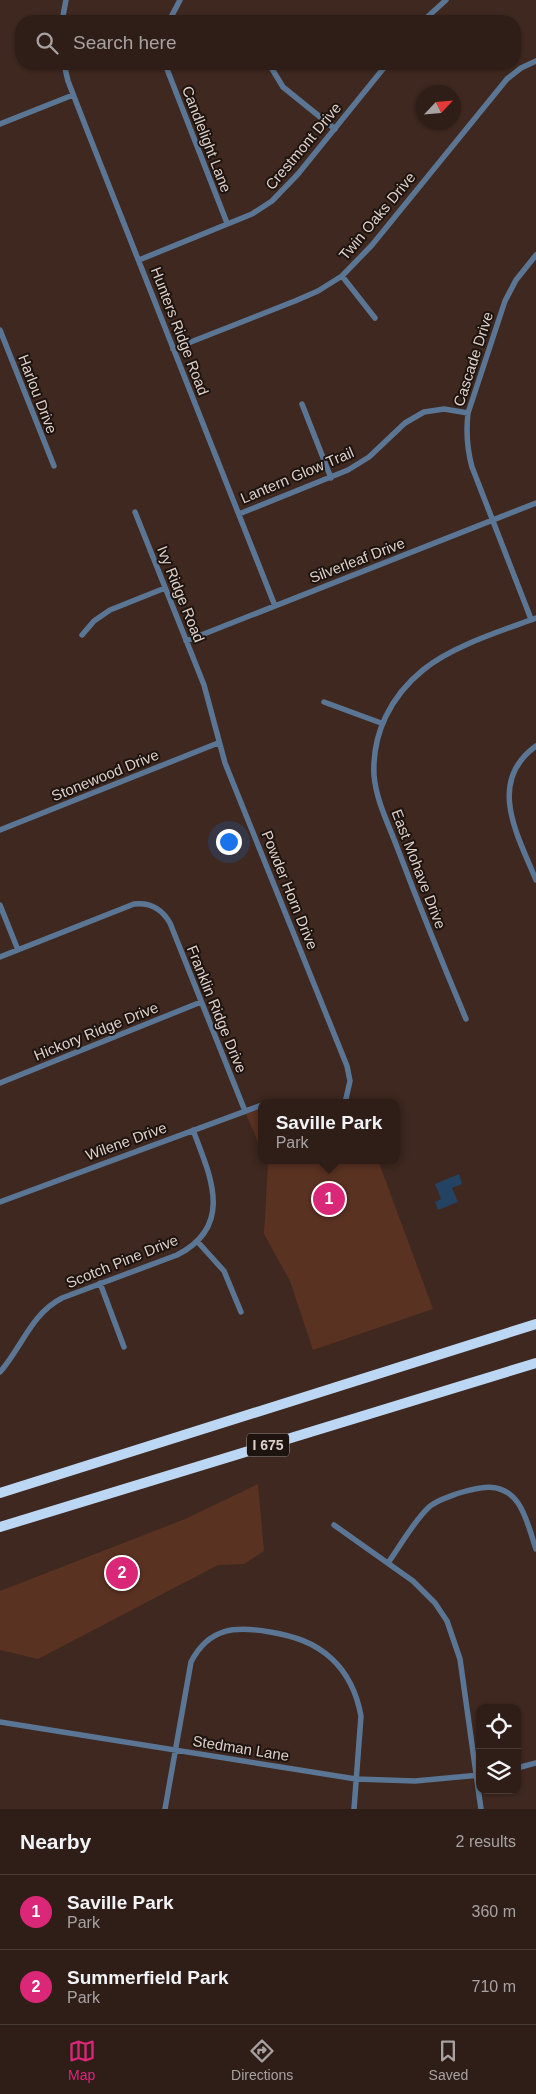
<!DOCTYPE html>
<style>
:root{--surface:#2e1e17;--page:#3a2b24;--text:#f1f3f6;--muted:#a7a2a1;--line:#493c36;--accent:#db2777}
body{margin:0;font-family:Helvetica,sans-serif;background:var(--page);color:var(--text)}
.controls{position:absolute;right:15px;bottom:15px;display:grid;overflow:hidden;border-radius:10px;box-shadow:0 1px 4px #0004}
.controls button{width:45px;height:45px;display:grid;place-items:center;padding:0;border:0;border-bottom:1px solid var(--line);background:var(--surface);color:var(--text);font:25px sans-serif}
.compass{position:absolute;left:416px;top:85px;width:45px;height:45px;border-radius:50%;background:var(--surface);box-shadow:0 1px 4px #0004;rotate:64deg}
.you{position:absolute;left:228px;top:841px;width:18px;height:18px;margin:-12px;border:4px solid #fff;border-radius:50%;background:#1a73e8;box-shadow:0 0 0 8px #1a73e833}
.badge{display:grid;place-items:center;width:32px;height:32px;border-radius:50%;background:var(--accent);color:#fff;font-size:16px;font-weight:700}
.pin{position:absolute;translate:-50% -50%;border:2px solid #fff;box-shadow:0 1px 5px #0006}
.popup{position:absolute;left:258px;top:1099px;width:142px;height:65px;box-sizing:border-box;display:grid;place-content:center;border-radius:10px;background:var(--surface);filter:drop-shadow(0 1px 4px #0005);font-size:16px;white-space:nowrap;color:var(--muted)}
.popup b{font-size:19px;color:var(--text)}
.popup::after{content:'';position:absolute;left:50%;top:100%;margin-left:-10px;border:10px solid transparent;border-top-color:var(--surface)}
.list{margin:0;padding:0;list-style:none}
h2{display:flex;justify-content:space-between;align-items:center;height:65px;margin:0;padding:0 20px;font-size:21px}
h2 small{font-size:16px;font-weight:400;color:var(--muted)}
.list li{display:grid;grid-template-columns:32px 1fr auto;gap:15px;align-items:center;box-sizing:border-box;height:75px;padding:0 20px;border-top:1px solid var(--line)}
.list b{display:block;font-size:19px;white-space:nowrap}
.list p{margin:0;font-size:16px;white-space:nowrap;color:var(--muted)}
.list em{font-size:16px;font-style:normal;color:var(--muted)}
.icon{flex:none;width:28px;height:28px;fill:none;stroke:currentColor;stroke-width:2;stroke-linecap:round;stroke-linejoin:round}
.map{position:relative;flex:none;width:536px;height:1809px;overflow:hidden}
.search{position:absolute;background:var(--surface);box-shadow:0 1px 4px #0004;left:15px;right:15px;top:15px;height:55px;display:flex;align-items:center;gap:12px;box-sizing:border-box;padding:0 18px;border-radius:20px;color:var(--muted);font-size:19px}
.sheet{height:215px;background:var(--surface)}
nav{display:flex;justify-content:space-around;align-items:center;box-sizing:border-box;height:70px;border-top:1px solid var(--line);background:var(--surface);font-size:14px;color:var(--muted)}
nav a{display:grid;justify-items:center;gap:2px}
nav .on{color:var(--accent)}
.map>svg:first-child{display:block}
.green{fill:#5a3222}
.water{fill:#244362}
.lines{fill:none;stroke-linecap:round;stroke-linejoin:round}
.minor{stroke:#5a7694;stroke-width:5.5}
.motorway{stroke:#bbd7f4;stroke-width:10}
.labels{text-anchor:middle;dominant-baseline:central;stroke-width:4;stroke-linejoin:round;paint-order:stroke}
.shield{fill:#1e140f;stroke:#a49791;stroke-width:1}
.shield-label{font-size:14px;font-weight:bold;fill:#decfc9}
.street-label{font-size:15px;fill:#decfc9;stroke:#1e140f}
</style>
<div class="map">
<svg width="536" height="1809" viewBox="0 0 536 1809">
<rect width="100%" height="100%" fill="#3e281f"/>
<path class="green" d="M261,1109V1149L246,1114Z
M266,1160H378L433,1309L313,1350L290,1281L264,1234L268,1164Z
M258,1484L264,1551L244,1564L218,1565L38,1659L0,1650V1591L185,1519Z"/>
<path class="water" d="M459,1174L462,1184L452,1188L458,1202L438,1210L435,1202L441,1199L435,1184Z"/>
<g class="lines">
<path class="minor" d="M62,21L66,0
M169,21L180,0
M423,21L446,0
M64,64L68,81L87,130L275,606
M165,64L227,223
M269,64L283,87L335,129
M0,124L73,95
M139,260L252,214L272,201L298,174L387,64
M342,276L375,318
M0,330L54,466
M173,349L295,301L318,291L342,276L372,245L507,79L521,68L536,61
M302,404L331,478
M135,512L204,685L225,763L347,1066L350,1081L345,1103
M239,514L348,470L369,457L405,423L424,412L444,409L468,413
M531,619L472,467C467,449 466,431 468,413L505,301L516,280L536,255
M82,635L94,621L110,610L165,588
M186,641L536,503
M324,702L381,723
M536,746C486,782 518,836 536,880
M0,830L218,743
M0,905L18,950
M0,957L134,904C150,902 162,909 170,923L245,1111
M466,1019C442,962 419,905 397,847C388,823 376,800 374,775C372,733 391,696 423,670C452,646 501,631 536,618
M0,1083L201,1002
M276,1103H288
M0,1202L262,1105
M197,1241L224,1271L241,1312
M100,1283L124,1347
M0,1372C22,1347 31,1314 62,1298L177,1255C235,1226 210,1175 193,1130
M334,1525L413,1581L435,1603L447,1621L460,1659L481,1809
M388,1563C401,1545 413,1522 429,1507C437,1500 446,1498 456,1494C478,1487 502,1480 518,1503C527,1516 531,1535 536,1549
M0,1722L356,1779L415,1781L480,1775
M517,1768L536,1763
M165,1809L191,1662C209,1627 236,1626 270,1632C293,1636 314,1642 332,1659C348,1674 357,1694 361,1716L354,1809"/>
<path class="motorway" d="M0,1493L536,1324
M0,1527L536,1363"/>
</g>
<g class="labels">
<rect class="shield" x="247" y="1433.5" width="42" height="23" rx="4"/>
<g class="shield-label">
<text x="268" y="1445">I 675</text>
</g>
<g class="street-label">
<text transform="translate(207 139) rotate(69)">Candlelight Lane</text>
<text transform="translate(303 146) rotate(-50)">Crestmont Drive</text>
<text transform="translate(377 216) rotate(-50)">Twin Oaks Drive</text>
<text transform="translate(180 331) rotate(69)">Hunters Ridge Road</text>
<text transform="translate(473 359) rotate(-72)">Cascade Drive</text>
<text transform="translate(38 394) rotate(69)">Harlou Drive</text>
<text transform="translate(297 475) rotate(-23)">Lantern Glow Trail</text>
<text transform="translate(357 560) rotate(-21)">Silverleaf Drive</text>
<text transform="translate(181 594) rotate(68)">Ivy Ridge Road</text>
<text transform="translate(105 775) rotate(-22)">Stonewood Drive</text>
<text transform="translate(419 869) rotate(69)">East Mohave Drive</text>
<text transform="translate(290 890) rotate(68)">Powder Horn Drive</text>
<text transform="translate(217 1009) rotate(68)">Franklin Ridge Drive</text>
<text transform="translate(96 1031) rotate(-22)">Hickory Ridge Drive</text>
<text transform="translate(126 1141) rotate(-20)">Wilene Drive</text>
<text transform="translate(122 1261) rotate(-22)">Scotch Pine Drive</text>
<text transform="translate(241 1748) rotate(9)">Stedman Lane</text>
</g>
</g>
</svg>
<div class="controls">
<button><svg class="icon" aria-label="locate" viewBox="0 0 24 24"><circle cx="12" cy="12" r="6"/><path d="M12 2v4M12 18v4M2 12h4M18 12h4"/></svg></button>
<button><svg class="icon" aria-label="layers" viewBox="0 0 24 24"><path d="M12 4l9 5-9 5-9-5zM3 14l9 5 9-5"/></svg></button>
</div>
<svg class="compass" viewBox="-18 -18 36 36"><path d="M0-13l5 13h-10z" fill="#e53935"/><path d="M0 13l5-13h-10z" fill="#a7a2a1"/></svg>
<div class="you"></div>
<div class="pin badge" style="left:329px;top:1199px">1</div>
<div class="popup"><b>Saville Park</b>Park</div>
<div class="pin badge" style="left:122px;top:1573px">2</div>
<div class="search"><svg class="icon" aria-label="search" viewBox="0 0 24 24"><circle cx="10" cy="10" r="6"/><path d="M15 15l6 6"/></svg>Search here</div>
</div>
<section class="sheet">
<h2>Nearby<small>2 results</small></h2>
<ul class="list">
<li><span class="badge">1</span><div><b>Saville Park</b><p>Park</p></div><em>360 m</em></li>
<li><span class="badge">2</span><div><b>Summerfield Park</b><p>Park</p></div><em>710 m</em></li>
</ul>
</section>
<nav>
<a class="on"><svg class="icon" aria-label="map" viewBox="0 0 24 24"><path d="M3 6l6-2 6 2 6-2v14l-6 2-6-2-6 2zM9 4v14M15 6v14"/></svg>Map</a>
<a><svg class="icon" aria-label="directions" viewBox="0 0 24 24"><path d="M12 3l9 9-9 9-9-9zM9 14v-3h6M13 9l2 2-2 2"/></svg>Directions</a>
<a><svg class="icon" aria-label="saved" viewBox="0 0 24 24"><path d="M7 4h10v16l-5-4-5 4z"/></svg>Saved</a>
</nav>
